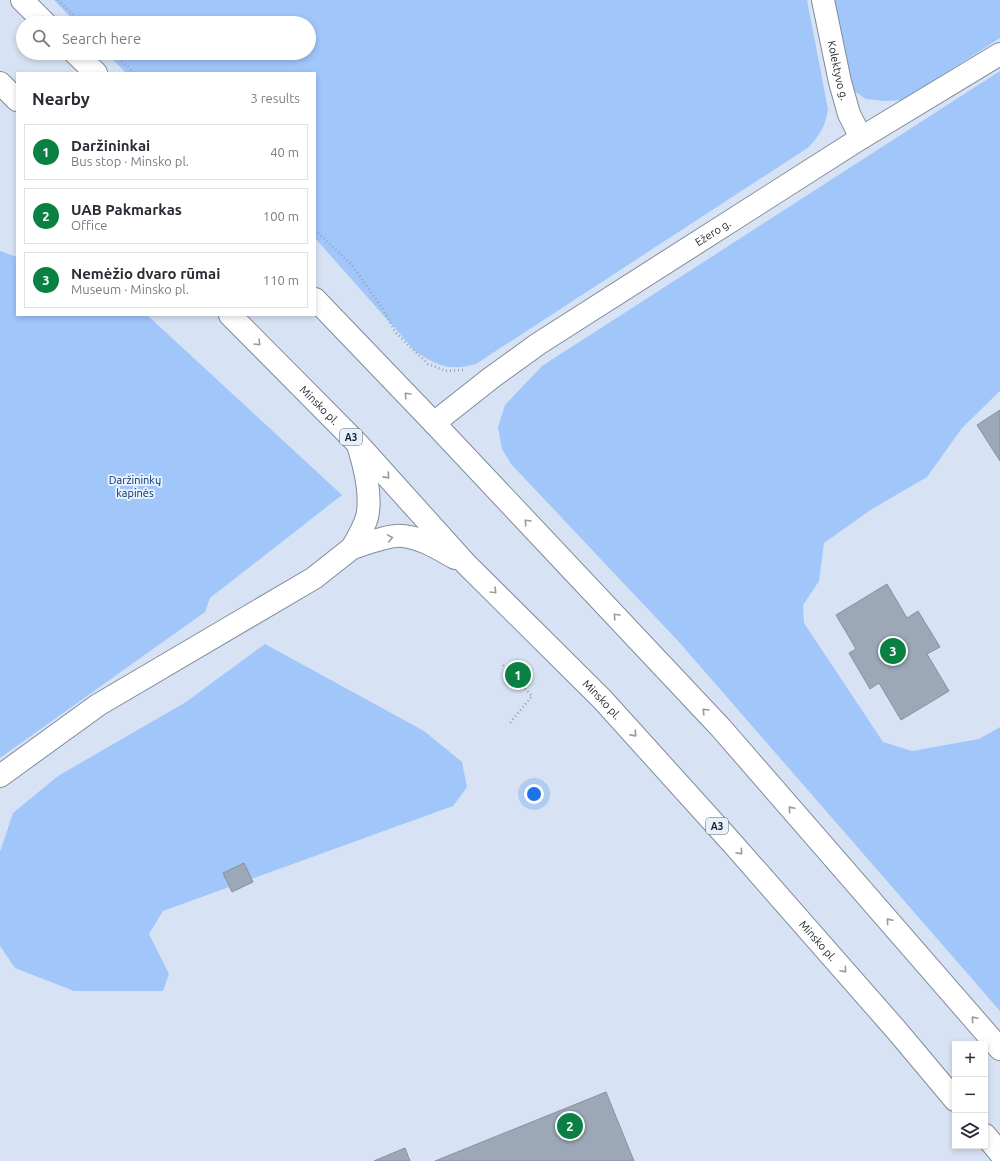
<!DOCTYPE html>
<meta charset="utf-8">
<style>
:root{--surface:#fff;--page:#f2f2f3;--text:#2b2b33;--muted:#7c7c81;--line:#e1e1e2;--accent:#0b8043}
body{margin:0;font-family:Ubuntu,sans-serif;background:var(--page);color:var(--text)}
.controls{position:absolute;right:12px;bottom:12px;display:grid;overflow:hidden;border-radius:0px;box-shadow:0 2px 6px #0003}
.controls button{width:36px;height:36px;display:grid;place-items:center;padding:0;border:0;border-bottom:1px solid var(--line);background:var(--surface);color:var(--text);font:20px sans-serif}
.you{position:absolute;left:534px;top:794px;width:14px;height:14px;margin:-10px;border:3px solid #fff;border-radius:50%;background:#1a73e8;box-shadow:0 0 0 6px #1a73e833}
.badge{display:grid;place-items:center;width:26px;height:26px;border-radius:50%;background:var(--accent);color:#fff;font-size:13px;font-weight:700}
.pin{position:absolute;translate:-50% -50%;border:2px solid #fff;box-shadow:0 1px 4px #0006}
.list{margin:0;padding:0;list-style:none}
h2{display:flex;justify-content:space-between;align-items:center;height:52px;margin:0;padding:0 16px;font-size:17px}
h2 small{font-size:13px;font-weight:400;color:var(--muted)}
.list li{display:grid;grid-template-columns:26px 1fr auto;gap:12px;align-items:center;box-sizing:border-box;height:56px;margin:0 8px 8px;padding:0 8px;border:1px solid var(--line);border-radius:0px}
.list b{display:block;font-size:15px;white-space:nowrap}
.list p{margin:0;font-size:13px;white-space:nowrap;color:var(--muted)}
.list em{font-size:13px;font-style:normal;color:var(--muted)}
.icon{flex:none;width:22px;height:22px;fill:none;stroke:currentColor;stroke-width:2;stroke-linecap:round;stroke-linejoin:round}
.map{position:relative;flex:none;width:1000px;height:1161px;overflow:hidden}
.search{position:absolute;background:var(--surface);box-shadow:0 2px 6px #0003;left:16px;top:16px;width:300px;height:44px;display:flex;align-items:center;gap:10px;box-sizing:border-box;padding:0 14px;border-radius:22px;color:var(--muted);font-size:15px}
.panel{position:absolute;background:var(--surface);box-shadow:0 2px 6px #0003;left:16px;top:72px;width:300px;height:244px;border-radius:0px}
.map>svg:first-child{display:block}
.green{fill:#a1c6fa}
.building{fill:#9ca8b8;stroke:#8691a1}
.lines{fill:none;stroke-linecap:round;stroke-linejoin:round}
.minor-casing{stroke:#808b9b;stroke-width:24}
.highway-casing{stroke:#808b9b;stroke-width:24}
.path{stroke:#97a1ae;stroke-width:2.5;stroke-dasharray:1 3;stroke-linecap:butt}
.minor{stroke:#fff;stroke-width:22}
.highway{stroke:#fff;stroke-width:22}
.oneway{stroke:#989a9c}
.labels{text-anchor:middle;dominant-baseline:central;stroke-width:4;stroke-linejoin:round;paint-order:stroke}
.shield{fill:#e6f0fe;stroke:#575d65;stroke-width:1}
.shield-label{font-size:10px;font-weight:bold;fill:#1a1e24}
.street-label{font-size:11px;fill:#1a1e24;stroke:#e6f0fe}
.park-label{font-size:11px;fill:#003170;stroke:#e6f0fe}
</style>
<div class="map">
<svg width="1000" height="1161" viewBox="0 0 1000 1161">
<rect width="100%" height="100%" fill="#d7e3f4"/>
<path class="green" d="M54,0H807L828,109C825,127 821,133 809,147L476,364C470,365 465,367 460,367C443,369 428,360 415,351L315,238V73H126L106,53H309V23H76Z
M831,0H1000V38L904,100L884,101L866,99L848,87Z
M1000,71V391L962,428L927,477L872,509L824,543L819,581L803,605L804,623L883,742L912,751L979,739L1000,727V1011L679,642L511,464L502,449L498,427L505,405L542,366Z
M0,251L17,257V315H147L342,495L210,598L205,612L0,758Z
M265,644L424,731L462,762L467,787L453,806L163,911L149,934L169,974L163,991H74L15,968L0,946V852L13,813L58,776L186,702Z"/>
<path class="building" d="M1000,410V461L977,425Z
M887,584L907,618L918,611L940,647L927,654L949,691L901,720L879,683L870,689L849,653L856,649L836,615Z
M244,863L253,882L232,892L223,873Z
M606,1092L634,1161H435Z
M405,1148L410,1161H374Z"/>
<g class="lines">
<defs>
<g id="minor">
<path id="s1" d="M823,0L840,82L849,114L861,138"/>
<path id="s2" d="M434,423L491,378L538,344L861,138L1000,54"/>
<path d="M0,776L98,705L314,578L352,548"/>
</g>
<g id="highway">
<path d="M22,0L45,23"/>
<path d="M75,53L96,73"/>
<path d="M0,83L17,100"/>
<path d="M315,299L434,423L721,728L1000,1049"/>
<path id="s3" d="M230,315L358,444L466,564L602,699L733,844L898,1032L955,1100"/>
<path d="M352,548C365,544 391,534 403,536C422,538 439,549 455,558"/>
<path d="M352,548C358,538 364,528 367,517C372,496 365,468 359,448"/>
<path d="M985,1135L1000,1153"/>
</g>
</defs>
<use href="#minor" class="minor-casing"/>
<use href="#highway" class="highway-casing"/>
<path class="path" d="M58,0L82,23
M113,53L134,73
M315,230L351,264L383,309L395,332L428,364L446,371L464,370
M503,665L532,696L510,723"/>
<use href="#minor" class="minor"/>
<use href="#highway" class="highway"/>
</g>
<defs><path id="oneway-chevron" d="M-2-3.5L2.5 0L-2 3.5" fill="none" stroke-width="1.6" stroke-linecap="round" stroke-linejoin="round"/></defs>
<g class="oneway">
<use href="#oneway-chevron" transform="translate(258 343) rotate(45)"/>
<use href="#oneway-chevron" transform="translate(407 395) rotate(-134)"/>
<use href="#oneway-chevron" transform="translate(387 476) rotate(48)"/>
<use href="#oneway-chevron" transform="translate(527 522) rotate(-133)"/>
<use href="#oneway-chevron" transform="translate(390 538) rotate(-10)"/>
<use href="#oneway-chevron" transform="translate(494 591) rotate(45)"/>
<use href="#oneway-chevron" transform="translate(616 616) rotate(-133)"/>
<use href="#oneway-chevron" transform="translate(705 711) rotate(-133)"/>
<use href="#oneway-chevron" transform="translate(634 734) rotate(48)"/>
<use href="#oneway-chevron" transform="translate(791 809) rotate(-131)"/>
<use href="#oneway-chevron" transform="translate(740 852) rotate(49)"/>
<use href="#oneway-chevron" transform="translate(889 921) rotate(-131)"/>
<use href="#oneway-chevron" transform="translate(844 970) rotate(49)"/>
<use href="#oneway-chevron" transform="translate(974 1019) rotate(-131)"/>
</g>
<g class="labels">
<g class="shield">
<rect x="340" y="429" width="22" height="16" rx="3"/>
<rect x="706" y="818" width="22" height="16" rx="3"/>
</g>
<g class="shield-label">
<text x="351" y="437">A3</text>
<text x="717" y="826">A3</text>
</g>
<g class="street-label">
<text stroke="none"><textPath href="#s1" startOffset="72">Kolektyvo g.</textPath></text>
<text stroke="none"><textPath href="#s2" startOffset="338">Ežero g.</textPath></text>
<text stroke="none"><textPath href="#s3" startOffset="127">Minsko pl.</textPath></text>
<text stroke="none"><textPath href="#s3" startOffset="535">Minsko pl.</textPath></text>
<text stroke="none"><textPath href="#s3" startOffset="859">Minsko pl.</textPath></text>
</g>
<g class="park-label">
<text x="135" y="480">Daržininkų<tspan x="135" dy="13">kapinės</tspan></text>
</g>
</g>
</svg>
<div class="controls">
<button>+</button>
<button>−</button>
<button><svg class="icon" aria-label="layers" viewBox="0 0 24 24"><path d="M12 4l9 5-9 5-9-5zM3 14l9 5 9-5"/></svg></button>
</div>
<div class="you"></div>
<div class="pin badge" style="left:518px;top:675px">1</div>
<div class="pin badge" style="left:570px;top:1126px">2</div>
<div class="pin badge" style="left:893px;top:651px">3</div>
<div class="search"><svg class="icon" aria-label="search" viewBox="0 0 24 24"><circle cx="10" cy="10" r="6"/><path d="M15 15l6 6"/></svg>Search here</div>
<section class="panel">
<h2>Nearby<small>3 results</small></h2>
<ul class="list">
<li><span class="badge">1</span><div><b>Daržininkai</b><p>Bus stop · Minsko pl.</p></div><em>40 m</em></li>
<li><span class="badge">2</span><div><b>UAB Pakmarkas</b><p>Office</p></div><em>100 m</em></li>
<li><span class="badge">3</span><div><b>Nemėžio dvaro rūmai</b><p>Museum · Minsko pl.</p></div><em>110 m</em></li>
</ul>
</section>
</div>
